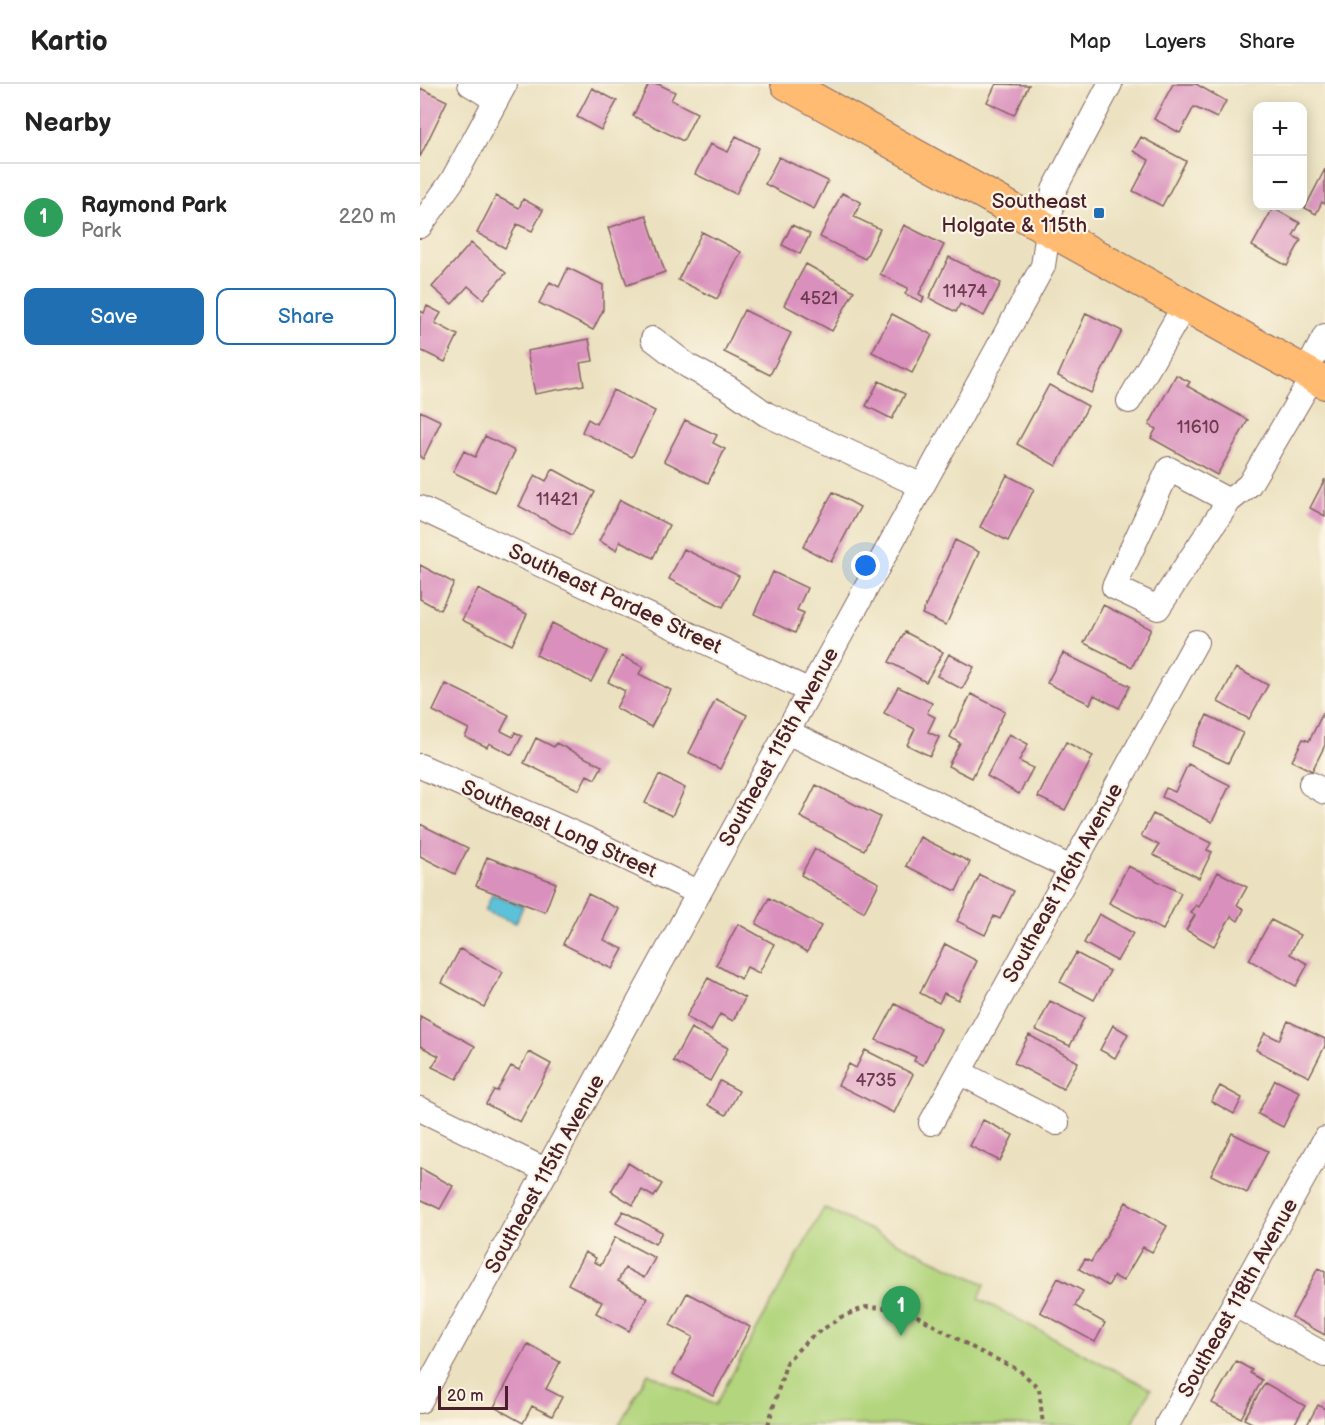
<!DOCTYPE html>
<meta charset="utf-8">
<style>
:root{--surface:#fff;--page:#f2f2f2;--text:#222;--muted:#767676;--line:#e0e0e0;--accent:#1f6fb2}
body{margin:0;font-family:"Balsamiq Sans",sans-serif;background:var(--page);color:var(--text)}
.controls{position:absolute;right:18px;top:18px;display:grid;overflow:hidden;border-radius:12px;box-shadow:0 3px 15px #0003}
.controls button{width:54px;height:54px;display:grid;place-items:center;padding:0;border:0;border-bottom:2px solid var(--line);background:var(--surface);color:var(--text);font:30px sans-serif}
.scale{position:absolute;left:18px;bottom:15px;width:70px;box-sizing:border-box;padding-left:6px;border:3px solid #4a1f2b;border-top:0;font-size:16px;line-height:21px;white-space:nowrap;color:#4a1f2b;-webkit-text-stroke:4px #fcf5e5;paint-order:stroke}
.you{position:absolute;left:446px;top:482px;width:21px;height:21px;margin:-15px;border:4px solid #fff;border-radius:50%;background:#1a73e8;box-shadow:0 0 0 9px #1a73e833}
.badge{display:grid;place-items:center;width:39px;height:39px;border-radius:50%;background:var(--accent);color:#fff;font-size:20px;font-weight:700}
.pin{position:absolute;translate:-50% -50px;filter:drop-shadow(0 2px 3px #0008)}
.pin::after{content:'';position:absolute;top:32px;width:21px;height:18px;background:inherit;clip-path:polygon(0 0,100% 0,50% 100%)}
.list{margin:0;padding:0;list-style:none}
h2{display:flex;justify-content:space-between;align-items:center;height:78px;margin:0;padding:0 24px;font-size:26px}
h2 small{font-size:20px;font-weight:400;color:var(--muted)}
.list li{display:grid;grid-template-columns:39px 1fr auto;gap:18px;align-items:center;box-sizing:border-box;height:108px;padding:0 24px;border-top:2px solid var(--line)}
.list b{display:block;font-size:22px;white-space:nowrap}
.list p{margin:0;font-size:20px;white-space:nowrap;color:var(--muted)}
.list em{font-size:20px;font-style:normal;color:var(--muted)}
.actions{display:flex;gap:12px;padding:18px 24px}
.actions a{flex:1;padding:14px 0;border:2px solid var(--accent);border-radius:12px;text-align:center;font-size:21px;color:var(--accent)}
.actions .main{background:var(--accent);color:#fff}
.map{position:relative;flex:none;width:905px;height:1341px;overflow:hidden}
header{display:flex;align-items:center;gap:36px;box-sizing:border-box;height:84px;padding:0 30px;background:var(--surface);border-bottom:2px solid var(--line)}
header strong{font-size:28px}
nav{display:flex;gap:33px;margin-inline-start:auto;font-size:21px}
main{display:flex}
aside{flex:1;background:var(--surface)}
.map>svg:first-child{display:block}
.green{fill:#b2d57d;stroke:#7e7a54;stroke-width:1.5}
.water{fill:#5bc2d9;stroke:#527082;stroke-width:1.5}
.building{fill:#da90bd}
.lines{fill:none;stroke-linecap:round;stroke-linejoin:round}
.minor-casing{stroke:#82635f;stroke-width:26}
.major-casing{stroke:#82635f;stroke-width:34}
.path{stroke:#82635f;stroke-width:4;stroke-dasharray:4.5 4.5;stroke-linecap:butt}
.minor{stroke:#fff;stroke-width:24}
.major{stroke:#ffbb71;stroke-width:32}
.poi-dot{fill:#1f6fb2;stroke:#fcf5e5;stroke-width:2}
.labels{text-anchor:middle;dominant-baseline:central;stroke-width:4.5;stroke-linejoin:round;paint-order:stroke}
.number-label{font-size:18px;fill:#6e3b50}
.poi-label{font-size:21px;fill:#4a1f2b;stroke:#fcf5e5;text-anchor:end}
.street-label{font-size:21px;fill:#4a1f2b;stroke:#fcf5e5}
</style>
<header>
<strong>Kartio</strong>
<nav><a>Map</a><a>Layers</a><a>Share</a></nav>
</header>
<main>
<aside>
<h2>Nearby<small></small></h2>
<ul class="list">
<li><span class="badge" style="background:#2e9e5b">1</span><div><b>Raymond Park</b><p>Park</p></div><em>220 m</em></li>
</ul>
<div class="actions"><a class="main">Save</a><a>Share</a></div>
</aside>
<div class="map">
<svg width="905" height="1341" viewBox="0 0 905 1341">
<rect width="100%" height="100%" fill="#fcf5e5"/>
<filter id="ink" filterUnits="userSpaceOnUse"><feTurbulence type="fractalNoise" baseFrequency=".0167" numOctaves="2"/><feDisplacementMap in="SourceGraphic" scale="12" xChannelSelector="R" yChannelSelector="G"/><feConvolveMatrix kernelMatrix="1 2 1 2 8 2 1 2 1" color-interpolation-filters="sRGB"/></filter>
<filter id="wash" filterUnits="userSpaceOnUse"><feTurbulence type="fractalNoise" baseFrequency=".008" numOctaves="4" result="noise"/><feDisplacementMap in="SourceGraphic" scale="24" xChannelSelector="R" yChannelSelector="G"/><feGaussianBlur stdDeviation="1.35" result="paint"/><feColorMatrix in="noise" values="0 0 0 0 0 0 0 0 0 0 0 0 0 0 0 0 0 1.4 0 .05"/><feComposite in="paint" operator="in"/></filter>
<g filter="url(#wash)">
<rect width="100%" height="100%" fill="#ebe1c0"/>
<path class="green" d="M404,1124L565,1200L559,1215L731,1305L711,1341H199L228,1289L295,1321Z"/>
<path class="water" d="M72,810L103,822L96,839L65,827Z"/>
<g id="blocks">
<path class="building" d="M229,0H238L255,8L251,16L277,29L263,57L213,32Z
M576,0L609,1L594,31L567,18Z
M753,0H776L806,17L797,34L774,23L760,49L734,35Z
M0,4L27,17L0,73Z
M172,4L197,17L181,46L157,33Z
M316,52L339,64L316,110L275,90L290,60L308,68Z
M721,53L766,77L742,122L713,107L729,76L713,67Z
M359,73L408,97L394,125L345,100Z
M905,85V120L902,118L896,130L885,124Z
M422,109L441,118L434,133L460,145L445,175L400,153Z
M76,112L99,124L103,115L123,126L112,147L97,140L85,164L57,149Z
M853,124L880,139L873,152L881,156L867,182L832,162Z
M226,131L245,188L207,201L188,144Z
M372,141L390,150L380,170L362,161Z
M484,141L524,161L499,210L504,213L502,218L485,210L488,204L460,190Z
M282,148L321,168L297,215L258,196Z
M51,159L86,189L63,215L48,202L32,220L12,203Z
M529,173L581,199L564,232L540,220L536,228L509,214Z
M386,180L434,207L412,247L364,221Z
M148,184L183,201V226L173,246L119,219L130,198L139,203Z
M7,222L21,229L15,239L38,251L25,278L0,266V227L4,229Z
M324,226L371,249L350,291L304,268Z
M666,229L702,247L671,309L638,292Z
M472,230L512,251L492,289L452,268Z
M169,255L173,277L160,279L164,301L115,310L107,267Z
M756,291L770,298L767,302L828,336L797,391L731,354L736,345L729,341Z
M459,297L485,310L472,335L446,322Z
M629,301L668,322L636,382L597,360Z
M193,306L235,327L212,373L162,348L168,335L176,340Z
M0,327L21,337L3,375L0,373Z
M265,336L297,351L293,359L305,365L288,399L244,377Z
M65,352L95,367L74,408L33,388L44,367L55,373Z
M133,385L175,408L152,451L99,422L115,391L126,397Z
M587,391L614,405L588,457L560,443Z
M905,395V432L890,424Z
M413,408L440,423L411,478L383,463Z
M200,416L249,441L233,474L200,457L196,466L179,457Z
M535,456L559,468L526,541L502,530Z
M264,465L319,492L303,523L249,495Z
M0,481L34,499L20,526L0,515Z
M353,488L387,504L377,526L384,529L375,549L334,530Z
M58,505L107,530L92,561L42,536Z
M683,521L731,545L712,583L664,559Z
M132,539L187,567L171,598L116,571Z
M485,548L523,568L506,598L469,578Z
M643,569L710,602L699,624L674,611L670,620L627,599Z
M529,570L554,583L542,605L517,592Z
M202,572L223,583L219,590L251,606L231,643L196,624L205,607L188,598Z
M816,584L848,601L829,635L798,618Z
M26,600L89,631L81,647L93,653L95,648L102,652L92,671L69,659L67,663L45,653L49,645L13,627Z
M478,603L512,619L507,629L515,633L508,648L519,653L510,672L487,661L495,645L464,629Z
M551,610L585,627L552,694L528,682L540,659L530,653Z
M296,615L327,631L300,685L269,669Z
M905,625V661L892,687L872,677L883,655L889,657Z
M787,631L823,649L808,679L772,662Z
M589,650L608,660L599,677L613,684L599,710L567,692Z
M116,654L134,663L136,659L182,682L175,695L167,691L159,706L104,679Z
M646,658L673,672L645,726L618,713Z
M768,680L810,701L792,738L742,713L746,704L755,708Z
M239,691L265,704L252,732L225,719Z
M396,701L460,733L444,766L380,733Z
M733,730L791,759L787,766L792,768L779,794L733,771L739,761L721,752Z
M0,740L48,764L35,790L0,772Z
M500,753L550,778L536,807L486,782Z
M395,765L459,799L444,828L381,791Z
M67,773L136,799L125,828L56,802Z
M708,782L761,809L743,846L689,819Z
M798,788L827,803L817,821L824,825L818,837L811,832L794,862L766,846L775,831L771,829L776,821L779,823Z
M560,791L594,807L580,835L574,832L565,851L537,837Z
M168,810L199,825L184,856L203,865L192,885L143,860Z
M349,814L401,842L387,868L336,840Z
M679,830L713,849L697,877L664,859Z
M851,836L880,851L870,870L888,880L876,902L829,876Z
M318,840L354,860L339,889L327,883L321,895L296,881Z
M525,860L557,877L538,916L524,909L519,919L500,909Z
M40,865L83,888L64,923L22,899Z
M656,869L690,887L674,916L640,898Z
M288,894L325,914L313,937L300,930L291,947L266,933Z
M630,917L664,934L650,962L616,946Z
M475,920L521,945L503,981L494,977L496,973L456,956Z
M0,932L55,962L37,995L12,983L19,972L0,962Z
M868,937L905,955V962L889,993L836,966L845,949L859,956Z
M693,941L708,950L695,974L680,966Z
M271,944L308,964L290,997L253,977Z
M609,951L658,978L643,1005L594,979Z
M445,966L493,990L474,1029L418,1001L429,980L436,984Z
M109,968L131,980L100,1038L66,1020L74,1006L77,1007L91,982L99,986Z
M855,996L880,1008L863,1043L838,1030Z
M300,997L319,1007L306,1031L288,1021Z
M800,1002L822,1014L814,1030L791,1017Z
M563,1036L593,1051L580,1077L550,1062Z
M812,1049L848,1067L827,1109L791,1091Z
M208,1079L242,1100L234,1113L222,1106L213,1121L191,1107Z
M0,1084L33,1102L20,1125L0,1115Z
M706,1118L747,1142L732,1168L723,1163L703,1197L694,1192L688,1202L659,1185L665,1175L671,1178Z
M203,1127L242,1148L235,1160L196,1139Z
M195,1153L235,1174L224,1194L205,1184L198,1197L227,1214L209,1247L176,1229L182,1218L148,1200L165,1168L176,1174L174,1178L181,1181Z
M898,1184L905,1188V1251L872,1233Z
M638,1194L663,1207L655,1222L685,1239L675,1258L620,1228Z
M267,1209L330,1243L293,1312L253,1290L273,1253L250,1241Z
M108,1260L140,1278L126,1305L142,1313L132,1332L112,1322L103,1339L74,1323Z
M816,1277L832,1286L830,1289L842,1296L821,1334L792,1319Z
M845,1299L885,1322L874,1341H836L824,1335Z
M898,1321L905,1325V1341H887Z"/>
</g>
</g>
<g filter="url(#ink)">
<use href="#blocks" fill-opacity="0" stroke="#82635f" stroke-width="1.5"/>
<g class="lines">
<defs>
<path id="minor" d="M50,0L76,16
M0,142L32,97L85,0
M233,255L268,282L309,304L346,330L502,402
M886,288L905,252
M709,317L765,221
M809,417L738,524L694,503L749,385L809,417L829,401L893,292
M0,424L390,607
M367,648L651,784
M0,682L169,756L279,809
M891,700L905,708
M539,988L637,1039
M0,1025L127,1087
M511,1039L776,558
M815,1221L905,1271
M0,1317L623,182L634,106L690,0
M747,1341L905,1055"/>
<path id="major" d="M367,0L905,299"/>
</defs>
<use href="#minor" class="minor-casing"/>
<use href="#major" class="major-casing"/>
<path class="path" d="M348,1341L367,1277L390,1254L421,1233L446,1223L485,1225L557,1266L599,1286L619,1304L623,1341"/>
<use href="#minor" class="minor"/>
<use href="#major" class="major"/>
</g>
</g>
<rect class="poi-dot" x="673" y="123" width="12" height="12" rx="3"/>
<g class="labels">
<g class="number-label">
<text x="545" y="207">11474</text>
<text x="399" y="214">4521</text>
<text x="778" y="343">11610</text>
<text x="137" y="415">11421</text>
<text x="456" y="996">4735</text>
</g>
<g class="poi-label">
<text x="667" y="117">Southeast<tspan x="667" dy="24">Holgate &amp; 115th</tspan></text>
</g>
<g class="street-label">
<text transform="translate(195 515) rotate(25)">Southeast Pardee Street</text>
<text transform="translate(359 663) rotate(-61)">Southeast 115th Avenue</text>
<text transform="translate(139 745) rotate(24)">Southeast Long Street</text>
<text transform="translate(643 799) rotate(-61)">Southeast 116th Avenue</text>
<text transform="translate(125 1090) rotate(-61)">Southeast 115th Avenue</text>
<text transform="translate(818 1214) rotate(-61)">Southeast 118th Avenue</text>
</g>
</g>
</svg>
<div class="controls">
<button>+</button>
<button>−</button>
</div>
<div class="scale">20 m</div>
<div class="you"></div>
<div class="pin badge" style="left:481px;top:1252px;background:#2e9e5b">1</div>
</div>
</main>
